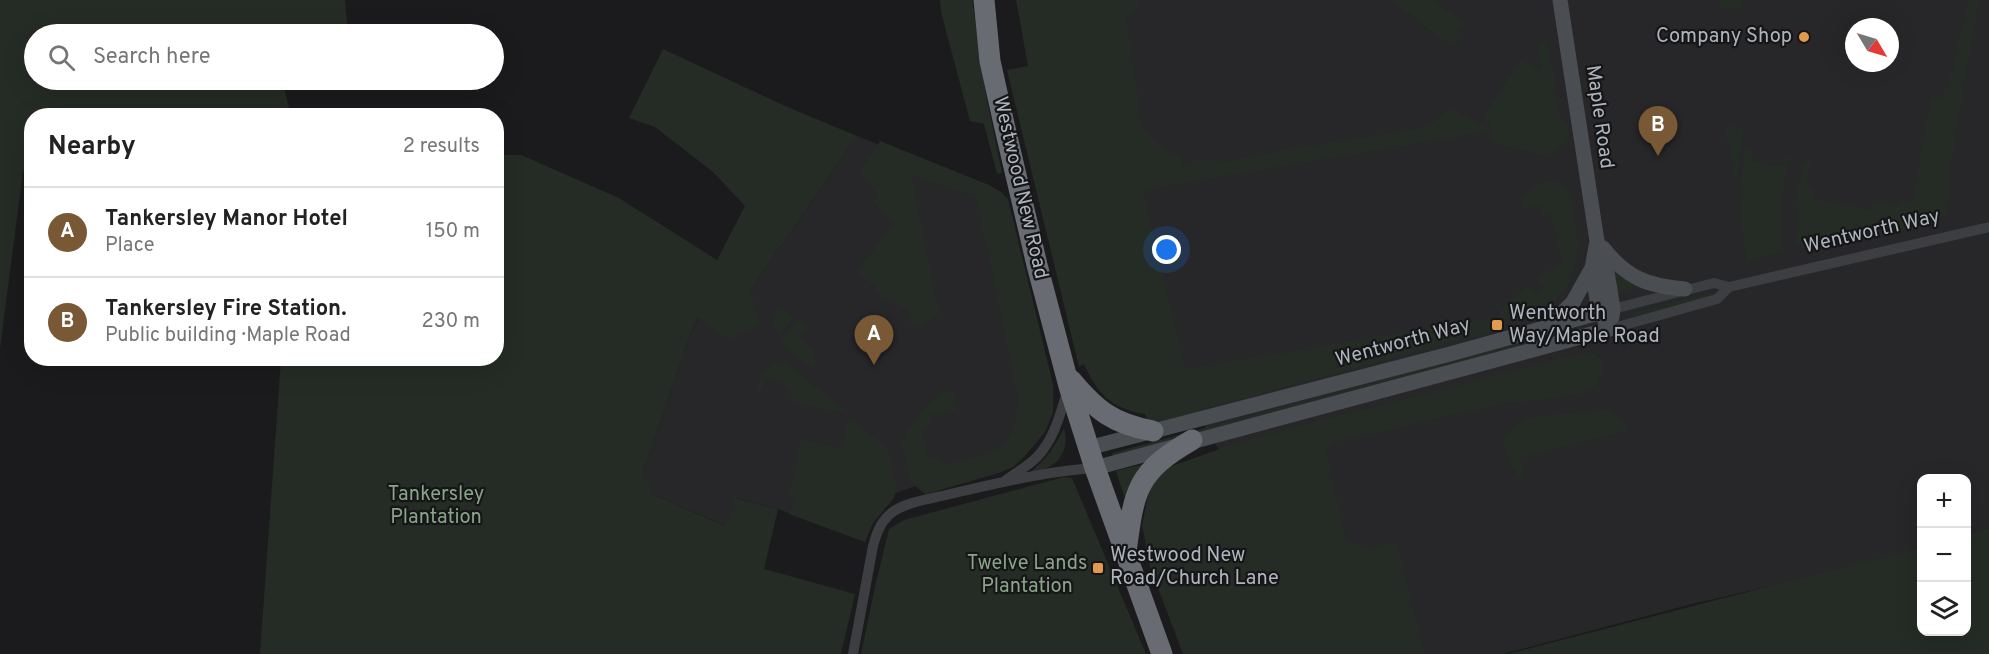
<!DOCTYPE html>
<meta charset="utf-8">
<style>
:root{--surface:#fff;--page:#f2f2f2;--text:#222;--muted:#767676;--line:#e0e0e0;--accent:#785835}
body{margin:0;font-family:Overpass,sans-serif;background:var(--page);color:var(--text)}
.controls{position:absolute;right:18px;bottom:18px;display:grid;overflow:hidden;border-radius:12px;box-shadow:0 6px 24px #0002}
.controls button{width:54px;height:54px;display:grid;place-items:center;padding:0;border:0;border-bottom:2px solid var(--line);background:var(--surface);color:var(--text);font:30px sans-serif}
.compass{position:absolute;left:1845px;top:18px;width:54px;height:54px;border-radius:50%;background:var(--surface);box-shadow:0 6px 24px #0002;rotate:128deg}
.you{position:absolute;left:1167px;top:250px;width:21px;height:21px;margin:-15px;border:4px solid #fff;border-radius:50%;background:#1a73e8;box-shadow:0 0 0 9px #1a73e833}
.badge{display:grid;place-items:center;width:39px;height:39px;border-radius:50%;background:var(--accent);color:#fff;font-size:20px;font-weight:700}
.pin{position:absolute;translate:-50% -50px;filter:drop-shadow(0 2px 3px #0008)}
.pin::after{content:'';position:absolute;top:32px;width:21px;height:18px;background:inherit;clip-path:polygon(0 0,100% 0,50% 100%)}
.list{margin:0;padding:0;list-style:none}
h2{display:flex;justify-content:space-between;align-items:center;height:78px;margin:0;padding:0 24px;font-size:26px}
h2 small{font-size:20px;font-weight:400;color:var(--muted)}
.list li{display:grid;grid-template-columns:39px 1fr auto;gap:18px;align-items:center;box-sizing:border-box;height:90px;padding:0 24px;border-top:2px solid var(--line)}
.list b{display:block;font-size:22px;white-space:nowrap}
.list p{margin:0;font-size:20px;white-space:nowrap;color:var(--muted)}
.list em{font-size:20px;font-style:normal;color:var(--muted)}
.icon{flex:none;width:33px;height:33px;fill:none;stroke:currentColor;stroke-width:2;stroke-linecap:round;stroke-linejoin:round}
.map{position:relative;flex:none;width:1989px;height:654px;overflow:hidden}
.search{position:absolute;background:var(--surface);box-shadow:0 6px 24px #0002;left:24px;top:24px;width:480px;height:66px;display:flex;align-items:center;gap:15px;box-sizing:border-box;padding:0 21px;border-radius:33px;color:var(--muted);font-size:22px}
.panel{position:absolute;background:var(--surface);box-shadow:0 6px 24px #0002;left:24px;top:108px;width:480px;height:258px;border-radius:24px}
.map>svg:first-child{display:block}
.built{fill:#27272a;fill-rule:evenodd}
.green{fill:#252c25}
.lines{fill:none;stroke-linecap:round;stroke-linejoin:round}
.street{stroke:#3c3e41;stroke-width:10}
.secondary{stroke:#4a4d51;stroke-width:15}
.highway{stroke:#686c72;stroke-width:21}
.poi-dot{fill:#e29a4d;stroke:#161618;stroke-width:2}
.labels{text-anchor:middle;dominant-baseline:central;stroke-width:4.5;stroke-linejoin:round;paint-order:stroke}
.poi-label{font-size:20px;fill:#aeb4bb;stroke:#161618;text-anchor:start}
.street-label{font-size:20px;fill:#aeb4bb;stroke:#161618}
.park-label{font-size:20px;fill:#8aa488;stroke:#161618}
</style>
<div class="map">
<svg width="1989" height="654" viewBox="0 0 1989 654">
<rect width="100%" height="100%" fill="#1b1b1d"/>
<path class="built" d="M1091,0H1989V528L1967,534L1966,478H1922L1921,547L1823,574L1692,604L1503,654H1276L1232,471L1178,383ZM1854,27H1890V63H1854Z
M857,136L1001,192L1027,382L1011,452L890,495L871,521L865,542L778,509L736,498L726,526L650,493L641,478L688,341L699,317L750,291Z"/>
<path class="green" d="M0,0H345L348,34H34V80H282L291,115L32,116L31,169L23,171L0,349Z
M940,0H972L986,95L1002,173L997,174L984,124L970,121L941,12Z
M1016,0H1139L1134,13L1126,16L1142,126C1153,142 1164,151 1182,158V165H1191L1192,160L1230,161L1293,148L1418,129L1431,124L1450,108L1491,130L1485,115L1520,60L1538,71L1542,68L1536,51L1547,36L1560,119L1568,124C1570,140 1560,149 1547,156L1491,142V131L1142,190L1186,369L1496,317L1493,331L1196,411L1200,417L1153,431L1145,414C1112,409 1097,394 1084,364L1079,367L1007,70L1028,66Z
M1391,0H1433L1464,23L1458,30L1463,34L1454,45L1449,44Z
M1721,0H1744L1742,9L1720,7Z
M1969,0H1979L1949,173V202L1944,217L1905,231L1812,250L1797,244L1795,204L1803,165L1807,161L1811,162L1806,187L1815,189L1813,199L1870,210L1872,200L1897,205L1900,200L1912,202L1931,98L1942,100L1945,87H1948Z
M663,49L785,106L857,136L750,291L761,324L728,339L698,318L688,341L641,478L653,482L650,493L725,526L735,498L778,509L764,569L855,594L841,654H260L281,359L496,358L497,155H521L619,198L717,260L745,206L713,172L655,127L629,118Z
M1724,126L1744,128L1736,184Z
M880,141L989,185L1001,192L1008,199L1053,384V412L1045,432L1024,457L1013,467L999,473L926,494C906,483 907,464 902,444C910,424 926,404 944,391L953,393L957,410L931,415V425L922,428L928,458L939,457L942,465C994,451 1019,456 1017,392L976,197L911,175L939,314L920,327H914L909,321L906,309L893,301L883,299L874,286L857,271L894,224L873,202L878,196L860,172Z
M1744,148L1754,149L1752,161L1783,167L1785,157L1789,158C1782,190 1780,219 1783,251L1747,262L1741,220L1740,190Z
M1550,181L1558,183L1571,191C1577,236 1590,281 1542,309C1530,315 1514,317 1501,320L1499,314L1506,304L1527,286L1536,295L1544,287L1536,278L1562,263L1551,215H1543L1541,205L1521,210C1520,191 1534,185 1550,181Z
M1612,267L1640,286L1616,293Z
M1710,293H1716L1713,296L1632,317V313Z
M780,308L794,317L779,336L771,317L774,311Z
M798,320L807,327L799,338L816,353L812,357L817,362L812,369L790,351L781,341Z
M1584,326L1585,329L1113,456L1112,453Z
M1587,352L1594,354L1600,358L1602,363V373L1595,386L1582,393L1558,398L1500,404L1332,443L1326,453L1347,541L1369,549L1396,542L1425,654H1183L1150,567L1142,525L1149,492L1158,477L1169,467L1231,445L1326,419Z
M775,363L787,364L848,413L794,403L786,385L765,377L762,388L756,391C759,378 764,370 775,363Z
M1605,410C1617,414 1624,420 1627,431L1520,458L1527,485C1502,458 1489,433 1533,417Z
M849,417L884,446L890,455L896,485L894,498L873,523L865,542L789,514L796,499L789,498L801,439L842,449Z
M1064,428C1071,457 1053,469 1027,475C1044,462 1055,447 1064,428Z
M1152,462L1128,508L1116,471Z
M1064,477L1072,478L1146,654H861L875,587L889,529L904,520Z
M1989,528V654H1508L1921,547L1922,632H1966L1967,534Z"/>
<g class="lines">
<path class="street" d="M1613,309L1714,283L1729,287L1989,227
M1610,329L1717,299L1729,287
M1006,480C1017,472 1028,466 1037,457C1054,439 1060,415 1067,392
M853,654L873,546C877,532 881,520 894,511C908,502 929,499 946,495C995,484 1045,471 1095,468"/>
<path class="secondary" d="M1560,0L1597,241L1605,259L1613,309L1612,317
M1597,241L1592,268L1599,312L1604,319
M1603,248C1627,278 1647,286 1685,289
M1551,324L1573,302L1592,268
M1088,448L1450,354L1613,309
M1095,468L1610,329"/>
<path class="highway" d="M984,0L990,61L1004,124L1037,265L1069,386L1095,468L1162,654
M1071,380C1096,410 1113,424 1153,431
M1126,552C1134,491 1136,472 1192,440"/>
</g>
<g class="poi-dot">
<circle cx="1804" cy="37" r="6"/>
<rect x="1491" y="319" width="12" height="12" rx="3"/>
<rect x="1092" y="562" width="12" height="12" rx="3"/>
</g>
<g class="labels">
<g class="poi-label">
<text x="1792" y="37" text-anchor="end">Company Shop</text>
<text x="1509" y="314">Wentworth<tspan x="1509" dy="23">Way/Maple Road</tspan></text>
<text x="1110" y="556">Westwood New<tspan x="1110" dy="23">Road/Church Lane</tspan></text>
</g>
<g class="street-label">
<text transform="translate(1599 117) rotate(82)">Maple Road</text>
<text transform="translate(1020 188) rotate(77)">Westwood New Road</text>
<text transform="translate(1872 232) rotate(-13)">Wentworth Way</text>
<text transform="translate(1403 343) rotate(-15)">Wentworth Way</text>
</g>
<g class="park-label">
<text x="436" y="495">Tankersley<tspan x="436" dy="23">Plantation</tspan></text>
<text x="1027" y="564">Twelve Lands<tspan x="1027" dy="23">Plantation</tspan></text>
</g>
</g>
</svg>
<div class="controls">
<button>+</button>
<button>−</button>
<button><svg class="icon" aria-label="layers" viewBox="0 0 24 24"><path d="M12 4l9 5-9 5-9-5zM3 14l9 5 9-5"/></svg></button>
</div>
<svg class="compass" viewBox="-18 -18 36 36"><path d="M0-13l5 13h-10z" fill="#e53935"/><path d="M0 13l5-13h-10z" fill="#767676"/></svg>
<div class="you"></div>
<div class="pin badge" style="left:874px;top:365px">A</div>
<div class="pin badge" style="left:1658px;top:156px">B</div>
<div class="search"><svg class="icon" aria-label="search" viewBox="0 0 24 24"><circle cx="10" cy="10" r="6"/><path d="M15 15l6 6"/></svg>Search here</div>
<section class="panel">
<h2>Nearby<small>2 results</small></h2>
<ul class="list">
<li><span class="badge">A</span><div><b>Tankersley Manor Hotel</b><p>Place</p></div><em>150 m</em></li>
<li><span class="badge">B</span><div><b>Tankersley Fire Station.</b><p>Public building · Maple Road</p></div><em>230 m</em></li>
</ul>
</section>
</div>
